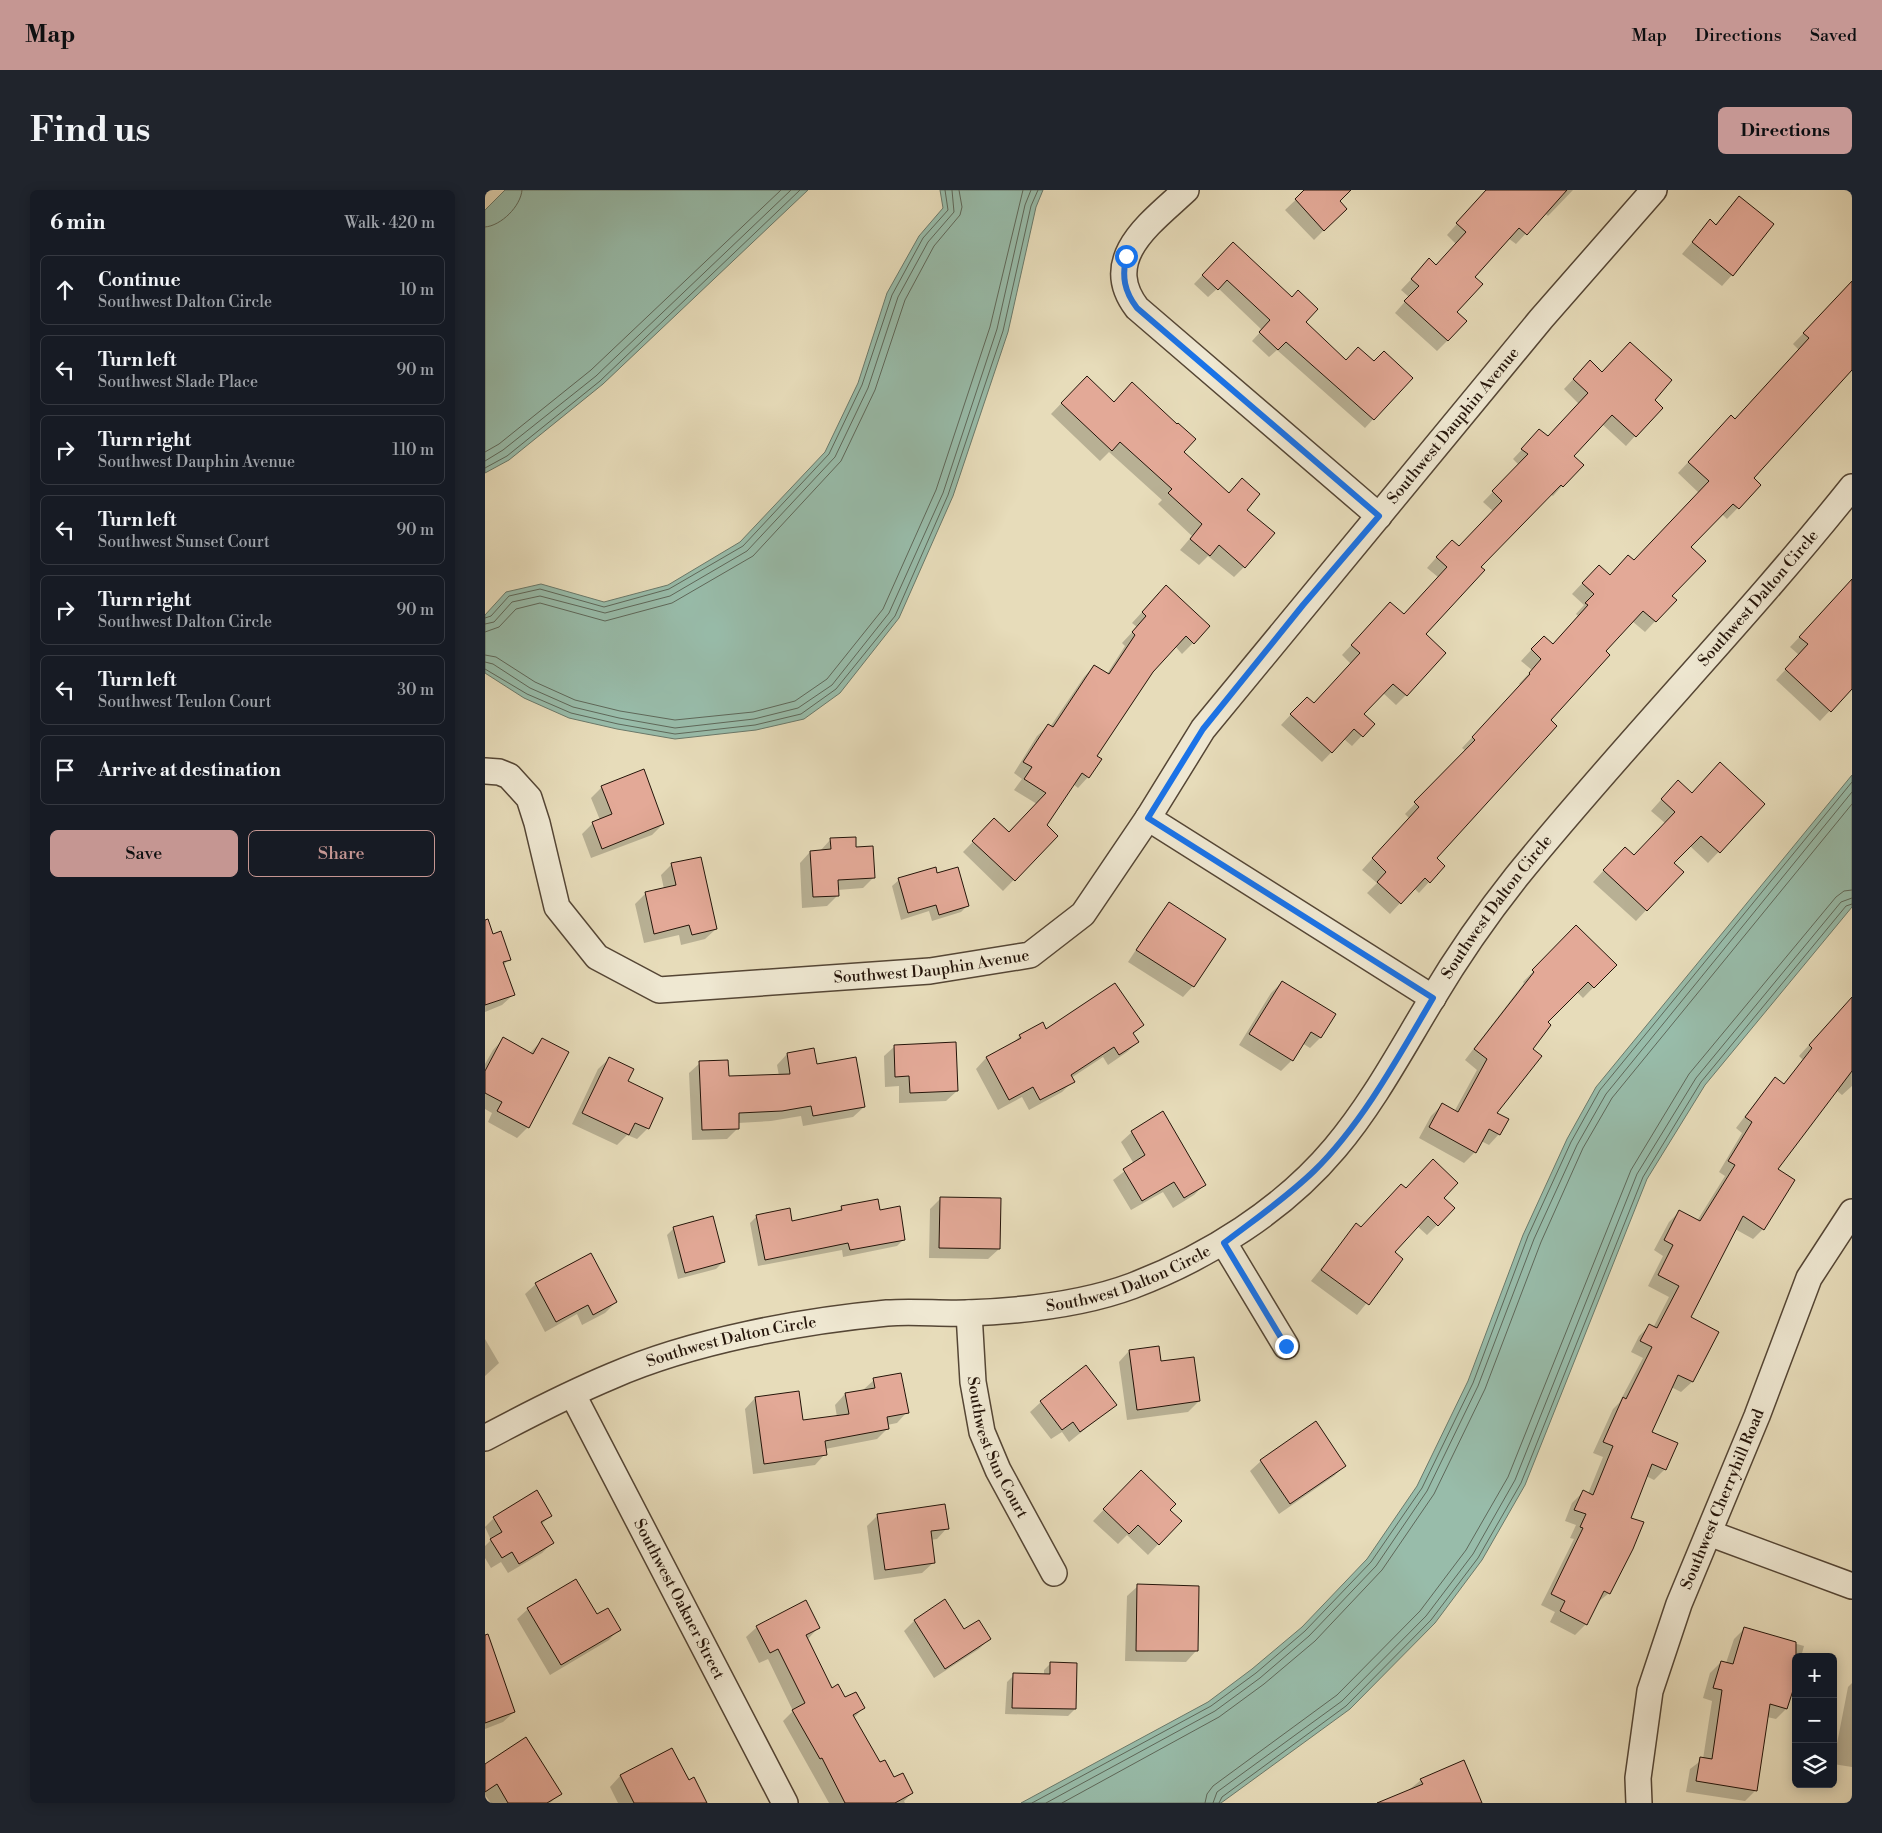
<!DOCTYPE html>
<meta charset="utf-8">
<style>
:root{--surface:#171b24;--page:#20242c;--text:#f1f3f6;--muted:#9ea1a6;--line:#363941;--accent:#c59692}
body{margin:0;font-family:"Libre Bodoni",serif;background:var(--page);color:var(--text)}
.controls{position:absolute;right:15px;bottom:15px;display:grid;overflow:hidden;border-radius:8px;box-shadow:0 2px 12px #0003}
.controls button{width:45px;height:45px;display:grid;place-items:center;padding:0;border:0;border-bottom:1px solid var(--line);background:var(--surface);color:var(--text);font:25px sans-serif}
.stop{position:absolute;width:15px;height:15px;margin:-11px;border:4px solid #1a73e8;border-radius:50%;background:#fff}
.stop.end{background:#1a73e8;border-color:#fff;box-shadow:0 1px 5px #0008}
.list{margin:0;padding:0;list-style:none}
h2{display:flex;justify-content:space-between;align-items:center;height:65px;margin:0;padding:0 20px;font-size:21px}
h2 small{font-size:16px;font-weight:400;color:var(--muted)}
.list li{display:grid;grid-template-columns:32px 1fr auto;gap:15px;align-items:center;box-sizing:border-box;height:70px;margin:0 10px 10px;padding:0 10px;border:1px solid var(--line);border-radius:8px}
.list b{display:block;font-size:19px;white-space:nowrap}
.list p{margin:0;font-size:16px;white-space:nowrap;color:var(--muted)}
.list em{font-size:16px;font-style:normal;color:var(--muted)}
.actions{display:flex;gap:10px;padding:15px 20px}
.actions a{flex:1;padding:11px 0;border:1px solid var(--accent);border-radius:8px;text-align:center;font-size:18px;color:var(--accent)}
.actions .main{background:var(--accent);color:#111}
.icon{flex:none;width:28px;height:28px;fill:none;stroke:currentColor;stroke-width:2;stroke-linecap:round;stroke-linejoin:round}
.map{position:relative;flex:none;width:1367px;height:1613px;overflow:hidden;border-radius:8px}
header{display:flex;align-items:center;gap:30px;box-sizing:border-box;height:70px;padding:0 25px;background:var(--accent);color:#111}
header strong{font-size:24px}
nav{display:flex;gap:28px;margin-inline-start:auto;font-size:18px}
.intro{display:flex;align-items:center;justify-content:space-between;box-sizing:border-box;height:120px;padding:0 30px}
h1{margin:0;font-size:35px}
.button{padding:12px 22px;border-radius:8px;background:var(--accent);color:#111;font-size:18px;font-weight:700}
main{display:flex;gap:30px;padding:0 30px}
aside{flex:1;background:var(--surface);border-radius:8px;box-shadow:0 2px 12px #0003}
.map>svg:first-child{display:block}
.water{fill:#98bcaa;stroke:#6a796a}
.shadow{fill:#0003}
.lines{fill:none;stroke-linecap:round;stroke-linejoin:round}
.shore{stroke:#5e685a;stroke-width:1}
.building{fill:#e3a997;stroke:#241409}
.minor-casing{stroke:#554635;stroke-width:28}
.minor{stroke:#efe8d2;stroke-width:25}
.route{stroke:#1a73e8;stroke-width:6}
.labels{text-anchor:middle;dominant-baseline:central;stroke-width:4;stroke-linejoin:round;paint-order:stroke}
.street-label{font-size:16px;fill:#241409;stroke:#efe8d2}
</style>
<header>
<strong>Map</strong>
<nav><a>Map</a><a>Directions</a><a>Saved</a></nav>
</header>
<div class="intro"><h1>Find us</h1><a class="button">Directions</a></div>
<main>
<aside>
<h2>6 min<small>Walk · 420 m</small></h2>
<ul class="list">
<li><svg class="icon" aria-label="ahead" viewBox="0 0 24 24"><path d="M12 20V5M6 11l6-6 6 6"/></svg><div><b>Continue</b><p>Southwest Dalton Circle</p></div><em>10 m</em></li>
<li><svg class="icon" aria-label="left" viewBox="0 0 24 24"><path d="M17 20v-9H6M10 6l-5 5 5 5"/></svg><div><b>Turn left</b><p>Southwest Slade Place</p></div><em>90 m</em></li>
<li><svg class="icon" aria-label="right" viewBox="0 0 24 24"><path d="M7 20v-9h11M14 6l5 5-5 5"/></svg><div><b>Turn right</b><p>Southwest Dauphin Avenue</p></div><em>110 m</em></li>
<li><svg class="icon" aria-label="left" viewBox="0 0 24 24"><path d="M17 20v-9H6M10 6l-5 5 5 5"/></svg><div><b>Turn left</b><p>Southwest Sunset Court</p></div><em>90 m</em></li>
<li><svg class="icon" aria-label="right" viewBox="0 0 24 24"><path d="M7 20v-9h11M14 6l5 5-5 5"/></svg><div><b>Turn right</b><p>Southwest Dalton Circle</p></div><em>90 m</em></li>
<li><svg class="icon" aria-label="left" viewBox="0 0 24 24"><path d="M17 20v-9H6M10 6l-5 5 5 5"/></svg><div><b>Turn left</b><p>Southwest Teulon Court</p></div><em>30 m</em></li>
<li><svg class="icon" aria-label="arrive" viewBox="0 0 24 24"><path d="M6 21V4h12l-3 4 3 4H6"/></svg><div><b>Arrive at destination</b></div></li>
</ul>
<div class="actions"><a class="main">Save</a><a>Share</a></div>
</aside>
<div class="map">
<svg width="1367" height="1613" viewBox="0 0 1367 1613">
<rect width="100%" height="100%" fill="#e7dcba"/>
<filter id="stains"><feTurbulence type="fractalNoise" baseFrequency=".004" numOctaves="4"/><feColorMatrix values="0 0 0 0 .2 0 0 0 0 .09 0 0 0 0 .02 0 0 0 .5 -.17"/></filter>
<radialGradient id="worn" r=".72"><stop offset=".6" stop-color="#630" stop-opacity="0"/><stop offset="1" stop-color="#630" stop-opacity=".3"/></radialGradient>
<path class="water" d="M20,0H323L118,194L24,270L0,283V20Z
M455,0H558L551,17L523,142L468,306L414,428L355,503L319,529L271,540L190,549L132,539L84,528L39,508L0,483V425L21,402L56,394L119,412L183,395L255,352L340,262L373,193L402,103L434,46L458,18Z
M1367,585V717L1220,895L1162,989L1040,1295L997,1370L950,1433L865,1519L736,1613H536L723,1512L767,1479L817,1437L882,1369L932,1296L983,1191L1038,1045L1082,949L1111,897Z"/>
<path class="shadow" d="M821,0H864L853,11L860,19L829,50L800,20Z
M1002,0H1088L1063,26L1060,23L1031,54L1023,48L988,87L970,122L963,150L952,161L910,123L924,107L916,100L934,81L951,76L971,54L962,45Z
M1254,8L1247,85L1237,96L1197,64L1225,31L1230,35Z
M748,53L819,132L861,172L889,173L926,188L880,238L792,160L784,167L767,151L777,140L733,98L723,107L709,94Z
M1367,96V179L1267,288L1275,295L1242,329L1237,324L1204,357L1185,406L1190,410L1160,442L1147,431L1119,461L950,668L944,692L934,703L929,698L905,724L882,703L892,693L877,680L924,628L920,624L981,561L977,558L1036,495L1034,494L1047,480L1036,471L1048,458L1067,455L1093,426L1091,424L1099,415L1087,404L1103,387L1124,386L1148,372L1214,303L1193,283L1236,237L1250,230L1314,160L1308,154L1355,105Z
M1095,182L1117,183L1168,210L1150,246L1141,256L1117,234L1087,266L1077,296L1068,306L1065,304L995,377L939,444L921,505L911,515L898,503L878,525L888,534L867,556L859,549L837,572L796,535L812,518L828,515L866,474L857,465L896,423L918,425L953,387L942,378L957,361L974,357L1008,321L998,312L1034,275L1028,269L1045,251L1062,248L1094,214L1079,199Z
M591,198L629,213L698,262L760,320L759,377L749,387L723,366L714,375L695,360L707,346L673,314L677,310L624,262L615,271L566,224Z
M1367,391V497L1335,531L1291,490L1314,465L1305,457Z
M670,408L724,437L697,464L690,456L667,481L610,566L603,587L593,598L588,594L560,636L571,646L518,701L478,662L509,630L524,644L552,614L529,600L537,589L529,583L552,546L563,536L565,537L599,487L609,476L622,484L640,456L637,453L652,437L647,433Z
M117,597L178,634L167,645L106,668L97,644L108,633L115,630L106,608Z
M1183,602L1279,614L1223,673L1205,656L1187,673L1197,682L1151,731L1108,692L1129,669L1149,667L1180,633L1166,621Z
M346,649L370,659L389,687L378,698L352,700L353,705L342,716L317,718L315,673L325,662L335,661Z
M187,674L231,739L220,749L196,755L194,745L159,753L150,714L161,703L179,699L176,685Z
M452,685L483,715L476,722L447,731L444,721L416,730L407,696L414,690Z
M684,714L708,796L698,807L643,772L674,725Z
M1091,737L1130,775L1098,808L1091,801L1061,832L1010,923L1014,944L1004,955L996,951L990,962L979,973L934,948L946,926L957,915L969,922L992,880L980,870L1039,793L1038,792Z
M0,748L24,769L18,776L28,805L17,815L0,822Z
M797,792L836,847L825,858L817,853L807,870L796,881L754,855L786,803Z
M1367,818V896L1357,905L1351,900L1291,979L1278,1039L1268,1049L1250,1039L1204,1128L1233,1142L1207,1192L1196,1202L1186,1197L1166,1243L1180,1279L1169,1290L1161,1286L1144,1328L1124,1403L1112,1413L1101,1434L1090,1445L1065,1432L1070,1422L1056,1415L1089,1349L1085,1348L1091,1335L1080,1331L1087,1313L1098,1302L1103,1304L1118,1267L1108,1263L1128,1219L1134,1213L1158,1168L1146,1162L1154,1146L1164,1136L1168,1138L1184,1107L1163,1096L1178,1066L1169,1060L1184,1032L1194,1022L1212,1031L1240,986L1234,982L1257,943L1251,938L1280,900L1291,889L1298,895L1318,870L1314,866L1352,824Z
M657,835L648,844L653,852L642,862L623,875L618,867L586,888L588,891L577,902L544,920L537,907L513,920L491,879L501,868L526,855L535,846L561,841Z
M18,849L45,863L57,850L43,937L32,948L3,932L7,923L0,919V874L8,860Z
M410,856L472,901L461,911L414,913V896L400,897L399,866Z
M302,864L331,875L379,917L368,927L318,936L316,926L286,931L253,933V938L242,949L207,950L204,883L215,873L243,888L294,886L292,875Z
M124,869L141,892L177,908L162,939L152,949L142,945L132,955L87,934L113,879Z
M647,942L720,994L709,1005L688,1018L678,1002L646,1020L628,990L649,974L636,952Z
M456,1008L514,1059L503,1069L444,1068L445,1019Z
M957,1008L952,1035L942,1045L932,1036L908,1063L917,1069L872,1125L826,1091L871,1035L875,1038Z
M357,1017L394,1021L419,1049L412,1056L358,1067L357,1060L273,1076L265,1033L272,1026L306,1032L351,1023Z
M189,1038L238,1072L231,1079L193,1089L182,1045Z
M51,1094L131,1112L120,1123L97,1135L92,1124L60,1142L40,1104Z
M0,1149L14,1173L0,1186Z
M644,1161L675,1173L714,1211L703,1222L642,1230L634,1172Z
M389,1190L422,1222L412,1233L402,1235L403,1238L392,1249L340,1259V1264L330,1275L268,1284L260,1219L270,1208L317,1231L352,1227L350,1215L360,1204L378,1200Z
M556,1212L630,1215L584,1252L577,1242L566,1249L545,1222Z
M776,1271L860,1275L849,1286L794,1324L765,1281Z
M645,1292L695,1331L663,1365L642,1345L633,1354L608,1331Z
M393,1325L462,1338L452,1349L445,1350L448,1373L437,1383L389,1390L382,1336Z
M65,1326L57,1334L67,1353L57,1363L23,1383L16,1372L6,1378L0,1368V1356L6,1350L0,1337L9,1328Z
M653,1396L711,1461L701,1472L640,1471L642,1406Z
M460,1411L479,1441L504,1449L494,1459L449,1488L419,1441L429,1431Z
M43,1419L111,1426L134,1439L124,1450L65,1485L32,1429Z
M272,1437L333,1438L322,1450L346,1499L378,1518L369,1528L394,1574L408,1589L427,1603L419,1611L420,1613H344L298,1531L308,1521L283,1469L274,1473L261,1447Z
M1259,1439L1319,1456L1316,1467H1311L1301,1519L1291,1529L1282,1527L1271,1600L1260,1611L1201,1602L1205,1579L1218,1569L1227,1511L1218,1508L1225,1483L1236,1472L1241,1473L1249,1449Z
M566,1473L590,1519L583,1526L520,1524L522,1492L529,1485H559V1480Z
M0,1479L29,1522L18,1532L0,1539Z
M1367,1493V1577L1348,1574L1363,1497Z
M187,1559L216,1613H133L125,1597L135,1586Z
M0,1575L75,1603L65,1613H6L0,1605Z
M936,1590L996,1613H908Z"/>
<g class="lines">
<path class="shore" d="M0,37C16,36 36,16 37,0
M0,262L14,254L106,180L296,0
M0,271L18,260L111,186L306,0
M0,278L22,266L115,191L315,0
M0,428L6,426L24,406L55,399L119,417L184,399L258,356L344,264L377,195L407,105L438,48L463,20L460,0
M0,434L9,432L27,412L55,406L120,423L185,406L262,361L350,267L383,198L413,107L443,52L469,22L467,0
M0,442L14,437L31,419L55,413L120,431L187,413L268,366L356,271L390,200L420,110L449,56L475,25L477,17L474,0
M0,465L11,467L50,492L90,510L135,521L190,530L268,522L310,511L342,489L398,419L451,300L505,137L538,0
M0,472L8,474L45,498L88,517L134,528L190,538L269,529L313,518L347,495L404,423L458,303L512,139L540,15L546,0
M0,479L42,504L86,523L133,534L190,544L270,535L316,524L351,499L410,426L463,305L518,141L546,16L553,0
M547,1613L726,1516L771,1483L820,1441L886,1372L937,1298L988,1193L1043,1046L1086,952L1115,900L1367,592
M561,1613L730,1521L775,1488L824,1446L891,1376L942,1301L993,1196L1049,1049L1092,955L1121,904L1367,602
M577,1613L734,1527L779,1494L830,1451L897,1380L949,1304L1000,1199L1056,1052L1098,958L1127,908L1367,614
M720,1613L722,1604L728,1596L852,1505L935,1421L981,1360L1023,1287L1146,980L1204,884L1351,707L1359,701L1367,700
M728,1613L732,1602L857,1511L941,1426L988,1364L1030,1290L1152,984L1211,888L1356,712L1367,708
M734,1613L737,1607L861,1516L946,1430L993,1368L1036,1293L1158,987L1216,892L1361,716L1367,714"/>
</g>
<path class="building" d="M819,0H866L855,11L862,19L839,41L810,9Z
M1001,0H1082L1042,45L1034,38L990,87L998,94L972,122L982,131L963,151L919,111L934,96L926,89L944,68L951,75L981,42L971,33Z
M1254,6L1289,34L1248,86L1207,52L1225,29L1231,35Z
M748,52L807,107L813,100L833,119L821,132L861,170L873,157L889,171L899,161L928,188L889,230L801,152L793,160L774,142L785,130L742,90L733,100L717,85Z
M1367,91V180L1269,288L1276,295L1254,319L1248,314L1206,357L1221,371L1187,406L1192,410L1171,432L1158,421L1121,461L1125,465L1066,530L1072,536L952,668L960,676L945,693L940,688L916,714L892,692L901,682L887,668L934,617L929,612L990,550L987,547L1045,484L1044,483L1056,469L1046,459L1059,446L1068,454L1103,415L1100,413L1109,404L1097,393L1114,375L1125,385L1143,365L1149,370L1224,291L1203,272L1246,225L1250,229L1324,148L1318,143Z
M1145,152L1187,190L1170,210L1178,218L1151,247L1127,225L1089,266L1099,275L1078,297L1076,295L996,377L1000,380L941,444L961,463L922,506L908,494L879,524L890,534L878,547L869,539L847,563L805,524L822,507L829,513L875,463L866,455L905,412L919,424L962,377L951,367L967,350L974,356L1017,311L1007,301L1043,264L1036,259L1054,239L1063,246L1103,203L1088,189L1105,170L1117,182Z
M602,186L629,212L647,192L692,234L693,233L711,249L699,262L744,303L757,288L775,304L762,320L790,343L760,378L734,355L725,366L705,349L717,334L683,303L687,299L635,252L627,261L576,213Z
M1367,389V499L1346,522L1300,479L1323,454L1314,447Z
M681,395L725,436L709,454L701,446L668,482L612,566L617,569L604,588L597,583L562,635L573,646L530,691L487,651L509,628L524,642L561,603L539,589L547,577L538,572L563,534L568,537L609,475L624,484L650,445L647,442L661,426L657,422Z
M1235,572L1280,614L1235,663L1216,646L1189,673L1199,682L1162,721L1118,680L1140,657L1149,665L1190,622L1176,609L1193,590L1207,603Z
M159,579L179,634L117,659L107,632L127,624L116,596Z
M371,647V657L388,656L390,688L353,690L354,706L328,707L325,661L346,659L345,648Z
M216,667L232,739L207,745L204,735L169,744L160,702L191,695L186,673Z
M451,677L452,683L473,677L484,716L454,725L451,715L423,723L413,688Z
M684,712L741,749L709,797L651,760Z
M3,729L8,744L16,741L26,770L18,772L30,805L0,815V730Z
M1091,735L1132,775L1109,798L1103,792L1063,832L1066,835L1048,859L1057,866L1012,923L1024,929L1015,945L1004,939L991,963L944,937L957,913L973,922L1002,869L989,859L1049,782L1047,780Z
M797,791L851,824L836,848L826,842L808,871L764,844Z
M630,793L659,835L648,843L654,852L634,865L629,857L586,885L590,892L555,910L548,897L524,910L501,867L536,848L534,845L558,832L561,839Z
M1367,807V881L1293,979L1310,990L1279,1040L1258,1026L1206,1127L1234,1142L1208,1192L1193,1185L1167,1242L1193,1253L1181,1280L1167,1274L1146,1328L1159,1332L1148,1359L1125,1404L1119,1401L1102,1435L1075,1421L1080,1411L1066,1404L1098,1338L1095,1337L1101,1324L1089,1320L1098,1300L1108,1305L1128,1256L1118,1252L1138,1207L1141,1209L1167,1157L1155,1151L1164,1134L1172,1138L1194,1096L1173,1085L1188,1055L1179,1050L1194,1020L1215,1031L1250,975L1243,971L1267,932L1260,927L1290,887L1299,894L1327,858L1324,855Z
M18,847L48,864L57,848L84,862L44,938L12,921L17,912L0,903V881Z
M471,852L473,901L425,903L424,886L410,887L409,855Z
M329,858L332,874L371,867L380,917L328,926L326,916L297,921L254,923V939L217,940L214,871L243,870L244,886L305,884L302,863Z
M124,867L149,879L143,891L178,908L164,939L150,933L144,945L97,923Z
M678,921L721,995L699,1008L689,992L657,1011L638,979L660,965L646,941Z
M948,969L973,993L959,1008L970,1018L953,1036L943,1026L910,1062L918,1069L884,1115L836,1080L871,1033L876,1037L916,994L921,998Z
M455,1007L516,1008L515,1059L454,1058Z
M393,1009L395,1020L415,1016L420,1050L365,1060L363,1053L280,1070L271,1025L305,1018L307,1031L357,1020L356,1016Z
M228,1026L240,1072L200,1083L188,1037Z
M106,1063L132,1112L108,1125L103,1115L71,1132L50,1093Z
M674,1156L676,1171L709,1167L715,1211L652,1220L644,1160Z
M601,1175L632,1215L595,1242L588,1232L577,1240L555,1211Z
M416,1183L424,1223L402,1227L404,1239L340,1251L342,1265L279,1274L270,1207L314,1201L318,1230L364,1224L360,1203L390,1198L388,1188Z
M831,1231L861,1276L805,1314L775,1270Z
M656,1280L691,1314L685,1320L697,1331L674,1355L653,1335L644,1344L618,1319Z
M52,1300L67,1326L56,1332L69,1353L34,1374L27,1362L17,1368L5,1349L17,1342L8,1327Z
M460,1314L464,1339L446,1341L450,1373L400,1380L392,1324Z
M91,1389L112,1424L123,1418L136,1440L76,1475L42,1418Z
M652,1394L714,1396L713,1461H651Z
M460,1409L479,1439L494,1430L506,1449L460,1479L429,1430Z
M321,1410L335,1438L321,1445L347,1498L353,1494L360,1507L371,1502L380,1518L368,1525L395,1572L400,1570L409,1587L418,1583L428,1603L410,1613H360L337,1568L335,1569L307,1520L320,1513L293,1459L285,1463L271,1436Z
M1259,1437L1311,1452V1491L1302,1519L1285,1514L1272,1601L1211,1591L1215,1567L1227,1569L1237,1500L1228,1498L1236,1471L1248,1474Z
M3,1444L30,1522L0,1533V1445Z
M565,1472L592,1473L591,1519L527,1518L528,1483L565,1484Z
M41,1547L77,1604L62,1613H23L12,1594L0,1602V1574Z
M187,1558L204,1590L209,1587L222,1613H149L135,1585Z
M979,1570L997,1613H892L938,1594L935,1589Z"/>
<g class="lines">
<defs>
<g id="minor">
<path d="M701,0C667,32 614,68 652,118L894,326"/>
<path id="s1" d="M0,581L14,582L24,586L44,608L52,633L72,717L112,767L174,800L445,781L545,765L598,724L663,628L718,539L1056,129L1169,0"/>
<path d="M663,628L948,808"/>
<path d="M739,1053L801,1156"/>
<path id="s2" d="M484,1123L488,1192L497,1242L513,1280L569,1383"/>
<path id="s3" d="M88,1205L300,1613"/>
<path id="s4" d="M0,1248C41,1226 84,1204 127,1186C207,1151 316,1131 402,1123C429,1121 456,1124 482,1123C537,1121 596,1115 647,1096C723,1067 798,1020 850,958C888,913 916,860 947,809C972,767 1001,725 1032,686C1140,553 1260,431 1367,297"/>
<path d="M1224,1343L1367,1396"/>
<path id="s5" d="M1154,1613L1153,1588L1165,1501L1194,1414L1272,1226L1324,1088L1367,1022"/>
</g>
</defs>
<use href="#minor" class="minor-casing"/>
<use href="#minor" class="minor"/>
</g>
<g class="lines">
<path class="route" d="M641,66C637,87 639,101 652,118L894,326L818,415L718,539L663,628L948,808C914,866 877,934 829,981C801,1008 769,1030 739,1053L801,1156"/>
</g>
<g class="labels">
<g class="street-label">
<text stroke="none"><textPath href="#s1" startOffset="1355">Southwest Dauphin Avenue</textPath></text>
<text stroke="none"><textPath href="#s4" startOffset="1616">Southwest Dalton Circle</textPath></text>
<text stroke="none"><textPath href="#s4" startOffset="1211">Southwest Dalton Circle</textPath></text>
<text stroke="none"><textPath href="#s1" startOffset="575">Southwest Dauphin Avenue</textPath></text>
<text stroke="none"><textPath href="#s4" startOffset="671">Southwest Dalton Circle</textPath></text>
<text stroke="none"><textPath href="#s4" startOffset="266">Southwest Dalton Circle</textPath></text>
<text stroke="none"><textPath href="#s2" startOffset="139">Southwest Sun Court</textPath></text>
<text stroke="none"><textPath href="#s5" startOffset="318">Southwest Cherryhill Road</textPath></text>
<text stroke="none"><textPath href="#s3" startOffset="230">Southwest Oakner Street</textPath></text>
</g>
</g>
<rect width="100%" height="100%" filter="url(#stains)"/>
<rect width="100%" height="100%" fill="url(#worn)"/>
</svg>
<div class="controls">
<button>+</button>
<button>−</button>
<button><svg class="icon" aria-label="layers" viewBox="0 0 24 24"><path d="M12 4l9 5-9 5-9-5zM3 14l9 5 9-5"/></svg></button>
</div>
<div class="stop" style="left:641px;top:66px"></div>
<div class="stop end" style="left:801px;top:1156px"></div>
</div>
</main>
